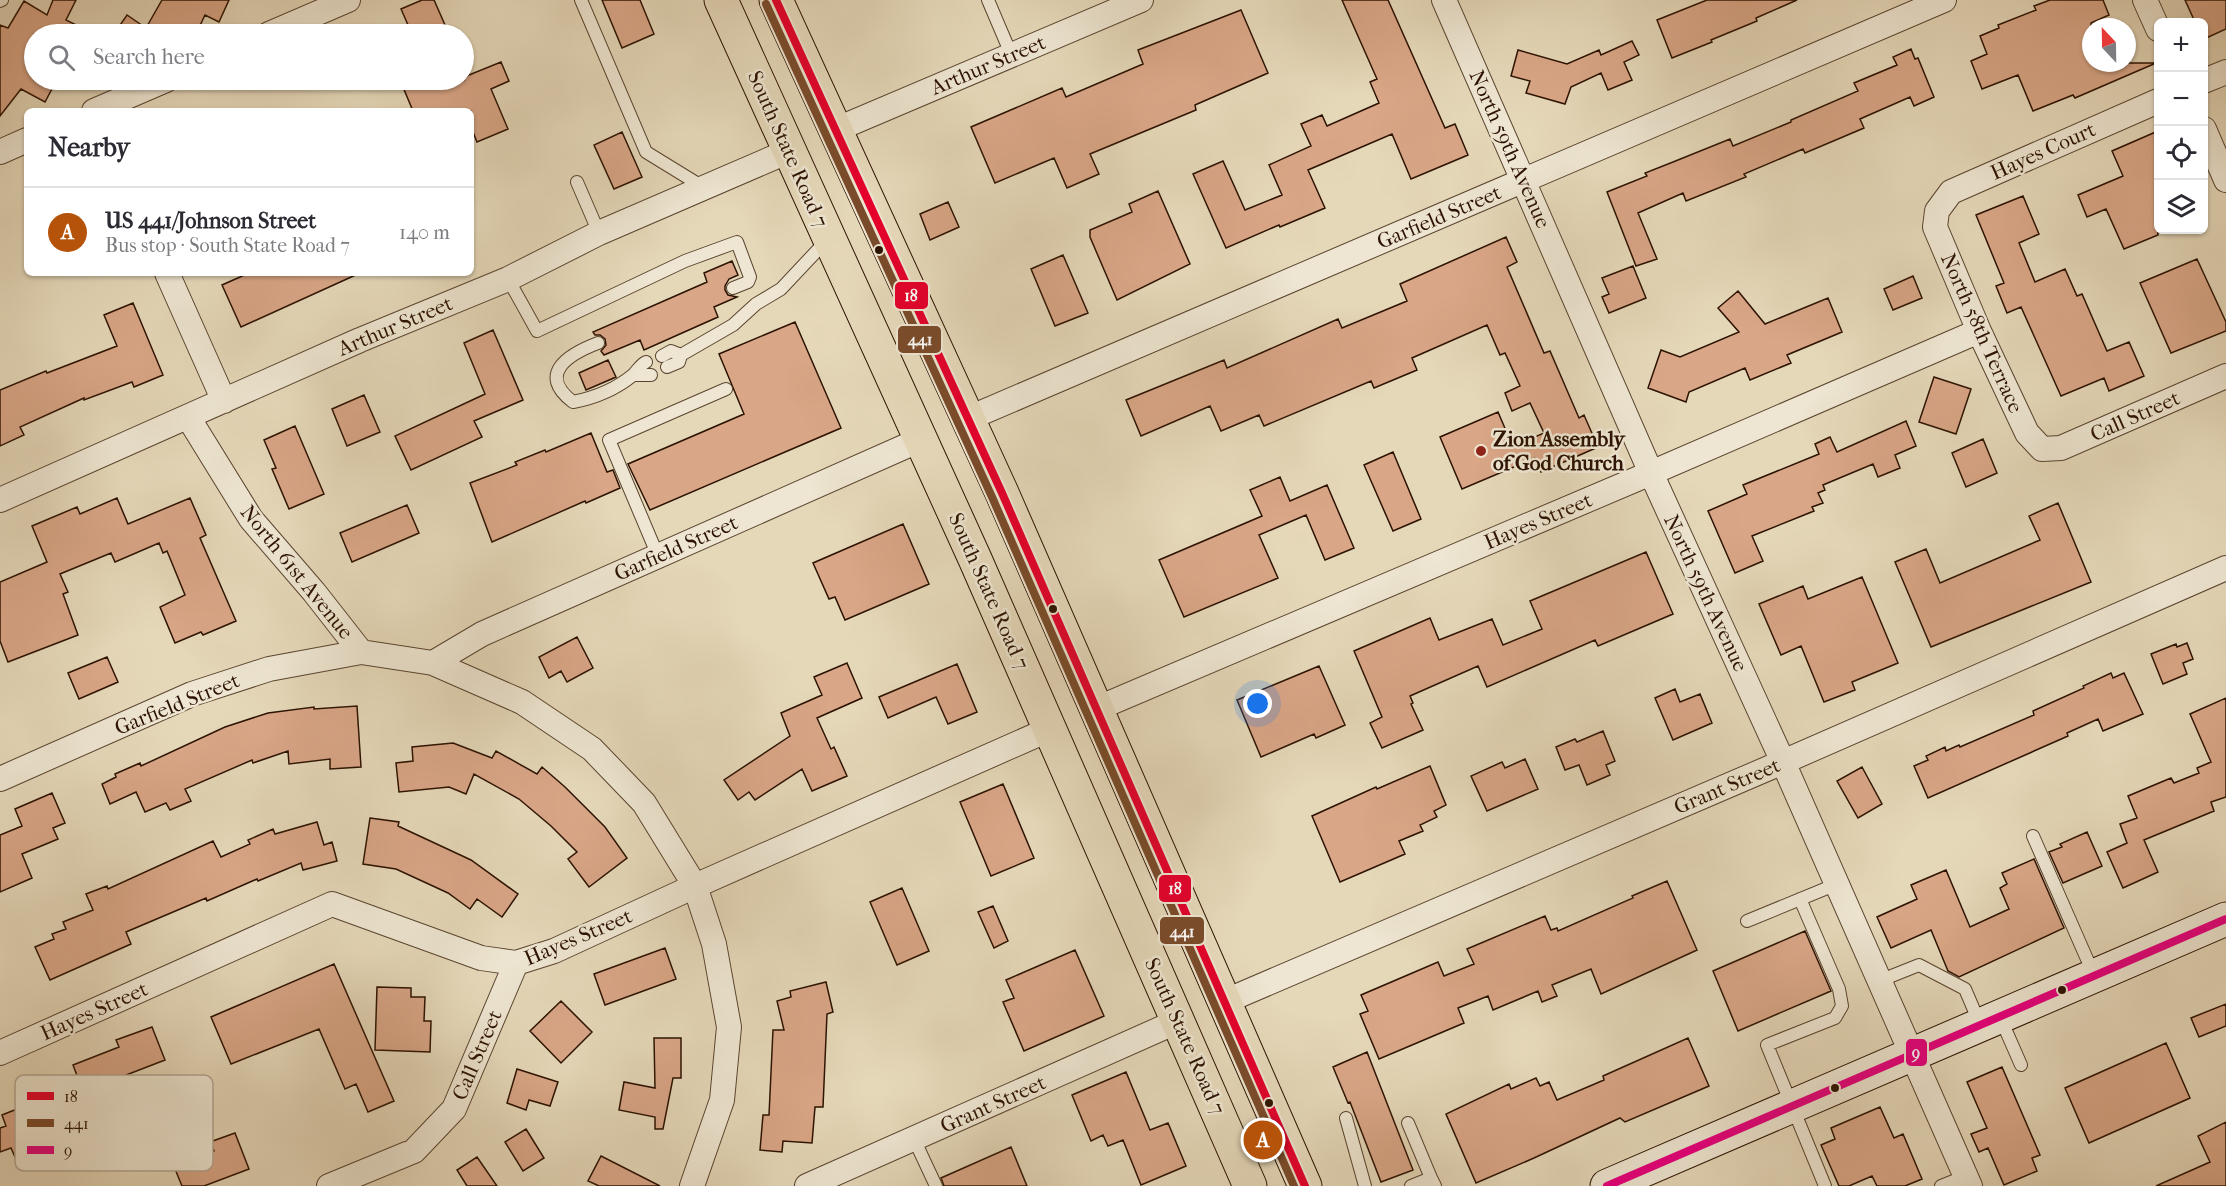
<!DOCTYPE html>
<meta charset="utf-8">
<style>
:root{--surface:#fff;--page:#f2f2f3;--text:#2b2b33;--muted:#7c7c81;--line:#e1e1e2;--accent:#b45309}
body{margin:0;font-family:"IM FELL French Canon",serif;background:var(--page);color:var(--text)}
.controls{position:absolute;right:18px;top:18px;display:grid;overflow:hidden;border-radius:9px;box-shadow:0 2px 4px #0004}
.controls button{width:54px;height:54px;display:grid;place-items:center;padding:0;border:0;border-bottom:2px solid var(--line);background:var(--surface);color:var(--text);font:30px sans-serif}
.compass{position:absolute;left:2082px;top:18px;width:54px;height:54px;border-radius:50%;background:var(--surface);box-shadow:0 2px 4px #0004;rotate:338deg}
.you{position:absolute;left:1258px;top:704px;width:21px;height:21px;margin:-15px;border:4px solid #fff;border-radius:50%;background:#1a73e8;box-shadow:0 0 0 9px #1a73e833}
.badge{display:grid;place-items:center;width:39px;height:39px;border-radius:50%;background:var(--accent);color:#fff;font-size:20px;font-weight:700}
.pin{position:absolute;translate:-50% -50%;border:3px solid #fff;box-shadow:0 2px 6px #0006}
.list{margin:0;padding:0;list-style:none}
h2{display:flex;justify-content:space-between;align-items:center;height:78px;margin:0;padding:0 24px;font-size:26px}
h2 small{font-size:20px;font-weight:400;color:var(--muted)}
.list li{display:grid;grid-template-columns:39px 1fr auto;gap:18px;align-items:center;box-sizing:border-box;height:90px;padding:0 24px;border-top:2px solid var(--line)}
.list b{display:block;font-size:22px;white-space:nowrap}
.list p{margin:0;font-size:20px;white-space:nowrap;color:var(--muted)}
.list em{font-size:20px;font-style:normal;color:var(--muted)}
.icon{flex:none;width:33px;height:33px;fill:none;stroke:currentColor;stroke-width:2;stroke-linecap:round;stroke-linejoin:round}
.map{position:relative;flex:none;width:2226px;height:1186px;overflow:hidden}
.search{position:absolute;background:var(--surface);box-shadow:0 2px 4px #0004;left:24px;top:24px;width:450px;height:66px;display:flex;align-items:center;gap:15px;box-sizing:border-box;padding:0 21px;border-radius:33px;color:var(--muted);font-size:22px}
.panel{position:absolute;background:var(--surface);box-shadow:0 2px 4px #0004;left:24px;top:108px;width:450px;height:168px;border-radius:9px}
.map>svg:first-child{display:block}
.building{fill:#d9a687;stroke:#2c1201;stroke-width:1.5}
.lines{fill:none;stroke-linecap:round;stroke-linejoin:round}
.lane-casing{stroke:#5a442f;stroke-width:14}
.street-casing{stroke:#5a442f;stroke-width:26}
.secondary-casing{stroke:#2c1201;stroke-width:35}
.primary-casing{stroke:#2c1201;stroke-width:35}
.lane{stroke:#eee6d2;stroke-width:12}
.street{stroke:#eee6d2;stroke-width:24}
.secondary{stroke:#eee6d2;stroke-width:33}
.primary{stroke:#e5d8b9;stroke-width:33}
.bus-1-casing{stroke:#eee6d2;stroke-width:12}
.bus-2-casing{stroke:#eee6d2;stroke-width:12}
.bus-3-casing{stroke:#eee6d2;stroke-width:12}
.bus-1{stroke:#e4002b;stroke-width:8}
.bus-2{stroke:#7a4b2a;stroke-width:8}
.bus-3{stroke:#e5007d;stroke-width:8}
.bus-dot{fill:#2c1201;stroke:#eee6d2;stroke-width:2}
.poi-dot{fill:#8f2418;stroke:#eee6d2;stroke-width:2}
.labels{text-anchor:middle;dominant-baseline:central;stroke-width:5;stroke-linejoin:round;paint-order:stroke}
.street-label{font-size:21px;fill:#2c1201;stroke:#eee6d2}
.poi-label{font-size:21px;font-weight:bold;fill:#2c1201;stroke:#eee6d2;text-anchor:start}
.key{fill:#eee6d2;stroke:#b4a693;stroke-width:1.5}
.key-label{font-size:16px;fill:#2c1201}
.line-badge{stroke:#eee6d2;stroke-width:2}
.badge-label{font-size:16px;text-anchor:middle;font-weight:bold;fill:#fff}
</style>
<div class="map">
<svg width="2226" height="1186" viewBox="0 0 2226 1186">
<rect width="100%" height="100%" fill="#e5d8b9"/>
<filter id="stains"><feTurbulence type="fractalNoise" baseFrequency=".00333" numOctaves="4"/><feColorMatrix values="0 0 0 0 .2 0 0 0 0 .09 0 0 0 0 .02 0 0 0 .5 -.17"/></filter>
<radialGradient id="worn" r=".72"><stop offset=".6" stop-color="#630" stop-opacity="0"/><stop offset="1" stop-color="#630" stop-opacity=".3"/></radialGradient>
<path class="building" d="M53,0H76L66,20L94,34H34V80H47L54,85L45,102L21,89L0,116V25L8,28L24,1L47,15Z
M162,0H229L219,22L205,15L196,34H180L168,29L165,34H114L127,15L146,28Z
M422,0H434L449,34H412L401,9Z
M602,0H640L654,34L622,48Z
M1342,0H1388L1445,128L1455,124L1468,155L1411,179L1392,134L1308,170L1325,208L1280,227L1279,225L1226,248L1193,174L1223,161L1245,210L1282,195L1269,165L1311,146L1301,124L1322,115L1327,126L1379,103L1370,82L1377,79Z
M1707,0H1797L1756,18L1757,21L1711,40L1712,42L1672,58L1657,20Z
M2050,0H2103L2109,15L2091,23V63H2156L2075,98L2073,95L2033,111L2018,75L1982,89L1971,61L1987,54L1980,36L1999,28L1998,25L2036,10L2034,6Z
M2185,0H2226V29L2204,39V22H2195Z
M1241,10L1268,73L1195,105L1196,110L1090,154L1099,174L1067,188L1054,158L995,183L971,127L1062,88L1066,97L1143,64L1138,50Z
M1632,41L1639,55L1624,62L1632,80L1608,90L1601,73L1571,87L1565,104L1526,93L1530,81L1511,76L1518,50L1567,64L1599,50L1601,55Z
M1911,49L1915,59L1918,58L1934,97L1914,106L1910,97L1860,119L1864,128L1805,153L1803,149L1744,174L1746,177L1686,201L1683,193L1638,213L1657,259L1636,266L1607,192L1647,176L1645,173L1673,162L1730,139L1733,146L1791,122V120L1858,91L1854,83L1897,65L1893,57Z
M501,62L509,81L491,89L508,129L477,142L471,127V111H413L400,80H464V77Z
M2158,131V235L2124,249L2106,209L2087,217L2078,195L2123,176L2112,151Z
M622,132L642,177L614,189L594,145Z
M1158,191L1190,264L1117,300L1090,237V230L1132,212L1129,204Z
M2023,196L2039,234L2019,243L2035,282L2065,269L2077,296L2082,294L2107,351L2129,342L2144,376L2109,391L2104,378L2061,396L2021,307L2007,313L1996,286L2004,283L1976,215Z
M948,202L959,227L930,240L920,214Z
M1506,237L1517,262L1507,267L1544,353L1550,351L1579,418L1584,415L1598,447L1541,472L1535,458L1462,489L1440,437L1498,412L1513,447L1544,433L1530,403L1512,411L1505,393L1520,386L1505,353L1500,355L1487,325L1412,358L1417,370L1374,388L1371,381L1264,426L1259,415L1221,431L1210,406L1141,436L1126,400L1224,360L1227,368L1338,319L1342,328L1407,301L1400,284Z
M1063,255L1088,313L1055,326L1031,269Z
M2197,259L2226,322V331L2171,353L2140,283Z
M732,261L738,275L729,279L725,286V290L728,295L737,297L714,307L718,317L644,350L640,340L604,355L601,351L606,345L605,339L600,335H595L593,332L707,282L704,273Z
M1633,266L1646,298L1609,313L1602,297L1609,294L1602,278Z
M249,273H360L241,327L222,285Z
M1913,276L1922,298L1893,310L1884,289Z
M1738,291L1765,324L1828,298L1842,332L1787,355L1791,363L1750,380L1745,368L1689,392L1686,402L1648,388L1661,350L1680,357L1739,332L1718,308Z
M133,303L163,375L134,387L132,382L84,400V398L20,427L24,435L0,446V390L46,371L47,373L117,346L104,315Z
M795,322L841,428L650,510L628,464L744,414L719,354Z
M493,330L523,400L474,421L482,437L411,470L395,436L485,394L464,343Z
M608,360L616,377L586,390L579,373Z
M1934,377L1971,389L1956,434L1919,422Z
M364,395L380,432L347,446L332,409Z
M1906,421L1916,446L1895,455L1900,468L1878,477L1873,464L1823,485L1825,490L1818,493L1823,503L1812,507L1814,511L1752,536L1763,561L1735,573L1708,511L1747,494L1743,485L1819,454L1815,444L1830,437L1837,452Z
M295,426L324,494L289,509L272,469L276,468L264,440Z
M591,433L607,472L613,470L620,488L586,503L585,501L492,542L470,483L517,465L515,462L545,450L546,452Z
M1983,439L1997,473L1966,487L1952,453Z
M1393,452L1421,519L1393,531L1364,465Z
M1280,477L1290,501L1327,485L1354,548L1325,560L1306,515L1259,535L1278,578L1184,617L1159,560L1262,516L1250,490Z
M117,498L128,524L190,498L206,535L200,538L236,621L203,635L201,632L175,643L160,607L185,595L167,551L163,553L159,543L115,562L111,553L60,574L68,592L63,594L78,635L8,662L0,641V582L47,562L32,526L77,507L80,514Z
M2058,503L2091,582L1931,647L1895,562L1926,549L1940,583L2040,540L2029,516Z
M407,505L419,533L352,562L340,533Z
M903,524L929,584L845,620L835,597L829,599L813,563Z
M1646,552L1673,614L1598,646L1595,640L1487,687L1478,666L1410,696L1413,703L1411,704L1423,730L1382,748L1370,723L1382,717L1354,651L1430,618L1439,640L1492,619L1503,645L1542,629L1530,601Z
M1862,577L1898,663L1852,682L1855,690L1824,702L1801,646L1781,655L1759,604L1803,586L1808,599Z
M577,637L593,668L567,682L561,671L549,678L539,657Z
M2187,643L2193,659L2183,663L2187,674L2163,684L2151,654L2176,644L2177,647Z
M107,657L118,682L79,699L68,673Z
M847,663L862,698L817,718L831,749L834,747L847,776L812,791L802,769L755,800L749,792L738,800L724,780L790,736L781,713L822,695L814,677Z
M957,664L977,712L948,724L936,697L888,718L879,697Z
M1319,666L1345,725L1316,738L1314,734L1261,757L1237,700Z
M2111,673L2113,678L2124,673L2143,714L2103,731L2098,719L2067,733L2068,736L1928,798L1914,766L1928,760L1926,756L1945,747L1946,751L1959,745L1960,747L2034,715L2033,711L2084,688L2083,686Z
M1675,689L1680,702L1700,694L1712,723L1673,740L1655,698Z
M2226,698V797L2211,802L2214,811L2144,840L2158,872L2123,888L2107,852L2127,843L2120,824L2137,818L2128,796L2171,778L2174,783L2199,773L2197,768L2211,762L2190,714Z
M357,706L361,767L330,769V759L289,764L288,751L253,763L252,760L185,789L191,801L170,810L166,803L145,812L136,792L110,804L102,784L116,777L115,774L140,763L141,766L225,727L268,713L314,707V709Z
M1603,731L1615,761L1606,765L1610,775L1587,785L1579,765L1565,770L1556,747L1575,739L1577,742Z
M453,743L492,758L496,751L537,774L542,767L565,787L605,827L627,858L589,887L568,859L577,852L551,826L519,799L474,774L466,794L449,787L399,792L396,763L413,761L412,747Z
M1525,759L1538,789L1487,811L1471,776L1502,762L1505,768Z
M1430,766L1446,805L1434,811L1437,817L1420,825L1423,831L1399,841L1405,854L1340,882L1312,816L1376,787L1377,789Z
M1862,767L1882,804L1858,818L1837,781Z
M1003,784L1034,858L991,876L960,802Z
M52,793L65,823L53,828L58,839L22,854L32,878L0,892V835L22,826L15,809Z
M370,818L399,822L398,826L471,860L518,894L502,917L477,899L470,909L448,893L396,869L363,864Z
M317,822L324,845L332,842L337,861L303,870L301,863L258,881L257,879L207,901L206,898L126,932L131,944L50,980L35,947L54,939L52,934L66,929L63,922L93,910L86,894L107,886L108,889L213,841L221,857L250,844L248,840L273,829L275,834Z
M2087,832L2102,866L2063,883L2049,852L2062,847L2060,844Z
M2034,859L2064,928L1959,977L1948,971L1931,930L1891,948L1877,917L1917,899L1911,885L1946,870L1970,927L2009,909L2000,888L2007,884L2002,873Z
M1667,881L1697,950L1601,994L1591,969L1552,985L1557,996L1542,1002L1538,991L1493,1010L1488,996L1458,1008L1464,1023L1379,1059L1360,1014L1368,1011L1361,995L1438,962L1444,976L1474,964L1467,949L1545,916L1551,930L1557,928L1558,931L1633,898L1632,896Z
M902,888L929,951L897,965L870,902Z
M993,906L1008,941L994,948L978,912Z
M1805,931L1831,991L1738,1031L1713,971Z
M665,948L676,979L605,1005L594,974Z
M1075,950L1104,1016L1024,1051L1003,1002L1014,998L1006,980Z
M334,964L394,1101L368,1112L356,1084L345,1089L319,1029L231,1064L211,1017Z
M826,982L833,1012L827,1014L823,1107H815L812,1143L783,1141L782,1152L760,1150L763,1115H769L773,1030H784L777,1001L791,997L790,991Z
M377,987L411,988V997H425L424,1021H431L430,1052L375,1050Z
M561,1001L592,1032L561,1063L530,1031Z
M2226,1004V1026L2199,1037L2191,1018Z
M152,1027L165,1060L108,1082L109,1085L84,1094L73,1065L119,1047L116,1040Z
M654,1038H681V1078H673L663,1129H655V1117L619,1110L624,1082L655,1088Z
M1688,1038L1709,1086L1625,1122L1620,1118L1534,1158L1476,1183L1446,1114L1509,1084L1511,1089L1536,1078L1540,1086L1549,1082L1557,1100L1604,1080L1603,1076Z
M2166,1043L2190,1098L2089,1143L2065,1088Z
M1367,1052L1413,1170L1381,1182L1350,1102L1348,1103L1333,1067Z
M2002,1067L2040,1155L2032,1158L2037,1171L2004,1185L1988,1148L1979,1152L1971,1134L1987,1128L1967,1082Z
M517,1069L558,1082L550,1106L529,1100L526,1110L507,1103Z
M1126,1072L1150,1130L1168,1123L1186,1166L1141,1185L1123,1140L1108,1146L1103,1135L1091,1141L1072,1095Z
M37,1101L43,1117L33,1121L43,1146L15,1157L11,1148L0,1152V1128L6,1126L2,1115Z
M1880,1107L1894,1138L1903,1134L1922,1179L1905,1186H1877L1872,1176L1849,1186H1839L1821,1145L1835,1139L1831,1128Z
M2226,1122V1186H2156L2210,1162L2198,1136Z
M526,1129L544,1158L523,1171L505,1142Z
M235,1133L249,1169L204,1186H182L175,1169L214,1151L210,1142Z
M1011,1147L1027,1186H944L941,1178Z
M601,1156L660,1186H599L588,1181Z
M477,1157L497,1186H467L457,1170Z"/>
<g class="lines">
<defs>
<path id="lane" d="M581,0L646,152L703,187
M988,0L1011,54
M0,1L2,0
M577,182L599,233
M508,279L537,331L685,261L737,242L750,277L748,282L733,288
M598,343C569,354 536,374 573,402C594,398 616,389 633,375C638,370 640,365 646,362
M662,356L671,351L681,355L733,325L756,304L781,289L828,239
M667,367L679,362L681,355
M634,375H651
M658,556L609,440L726,389
M2033,836L2094,975
M1800,899L1839,989L1842,1006L1835,1018L1767,1045L1825,1186
M1747,921L1837,884
M1879,981L1919,965L1965,989L1980,1024
M2000,1017L2021,1065
M1346,1118L1365,1186
M1408,1123L1431,1178
M914,1139L936,1186
M1411,1186L1431,1178L1435,1186
M1941,1186L1966,1176"/>
<path id="street" d="M1444,0L1651,473L1783,762L1970,1186
M2145,0L2158,29
M269,34L348,0
M2204,81L2226,72
M2158,101L1951,192L1937,211L1935,227L1979,331L2027,433L2042,449L2061,448L2226,376
M94,111L166,80
M2204,129L2226,180
M835,130L1141,0
M0,152L27,140
M167,273L224,401
M188,417L251,519L314,592L361,652L433,663L522,702L592,749L644,803L695,886L714,944L729,1027L722,1100L692,1186
M967,419L1944,0
M0,500L360,340L508,279L599,233L789,151
M433,663L482,634L922,439
M1096,709L1651,473L1979,331
M0,779L192,694L269,669L361,652
M1226,1001L1783,762L2226,568
M0,1053L332,904L481,958L516,963L554,951L695,886L1050,729
M329,1186L414,1151L454,1109L516,963
M807,1186L1178,1021"/>
<path id="secondary" d="M1607,1186L2226,919"/>
<path id="primary" d="M721,0L975,559L1250,1186
M776,0L1002,493L1305,1186"/>
</defs>
<use href="#lane" class="lane-casing"/>
<use href="#street" class="street-casing"/>
<use href="#secondary" class="secondary-casing"/>
<use href="#primary" class="primary-casing"/>
<use href="#lane" class="lane"/>
<use href="#street" class="street"/>
<use href="#secondary" class="secondary"/>
<use href="#primary" class="primary"/>
<defs>
<path id="bus-1" d="M776,0L1002,493L1305,1186"/>
<path id="bus-2" d="M766,4L992,497L1294,1186"/>
<path id="bus-3" d="M1607,1186L2226,919"/>
</defs>
<use href="#bus-1" class="bus-1-casing"/>
<use href="#bus-2" class="bus-2-casing"/>
<use href="#bus-3" class="bus-3-casing"/>
<use href="#bus-1" class="bus-1"/>
<use href="#bus-2" class="bus-2"/>
<use href="#bus-3" class="bus-3"/>
</g>
<g class="bus-dot">
<circle cx="879" cy="250" r="5"/>
<circle cx="1053" cy="609" r="5"/>
<circle cx="2062" cy="990" r="5"/>
<circle cx="1835" cy="1088" r="5"/>
<circle cx="1269" cy="1103" r="5"/>
</g>
<circle class="poi-dot" cx="1481" cy="451" r="6"/>
<g class="labels">
<g class="street-label">
<text transform="translate(988 65) rotate(-23)">Arthur Street</text>
<text transform="translate(788 149) rotate(66)">South State Road 7</text>
<text transform="translate(1510 149) rotate(66)">North 59th Avenue</text>
<text transform="translate(2043 151) rotate(-24)">Hayes Court</text>
<text transform="translate(1439 217) rotate(-23)">Garfield Street</text>
<text transform="translate(395 326) rotate(-23)">Arthur Street</text>
<text transform="translate(1982 333) rotate(66)">North 58th Terrace</text>
<text transform="translate(2135 416) rotate(-24)">Call Street</text>
<text transform="translate(1538 521) rotate(-23)">Hayes Street</text>
<text transform="translate(676 548) rotate(-24)">Garfield Street</text>
<text transform="translate(297 572) rotate(51)">North 61st Avenue</text>
<text transform="translate(989 591) rotate(66)">South State Road 7</text>
<text transform="translate(1706 593) rotate(65)">North 59th Avenue</text>
<text transform="translate(177 704) rotate(-22)">Garfield Street</text>
<text transform="translate(1727 786) rotate(-23)">Grant Street</text>
<text transform="translate(578 937) rotate(-23)">Hayes Street</text>
<text transform="translate(94 1011) rotate(-24)">Hayes Street</text>
<text transform="translate(1185 1036) rotate(66)">South State Road 7</text>
<text transform="translate(477 1055) rotate(-67)">Call Street</text>
<text transform="translate(993 1104) rotate(-24)">Grant Street</text>
</g>
<g class="poi-label">
<text x="1493" y="439">Zion Assembly<tspan x="1493" dy="24">of God Church</tspan></text>
</g>
</g>
<rect x="15" y="1075" width="198" height="96" rx="9" class="key"/>
<rect x="27" y="1092" width="27" height="8" fill="#e4002b"/>
<rect x="27" y="1119" width="27" height="8" fill="#7a4b2a"/>
<rect x="27" y="1146" width="27" height="8" fill="#e5007d"/>
<g class="key-label">
<text x="64" y="1102">18</text>
<text x="64" y="1129">441</text>
<text x="64" y="1156">9</text>
</g>
<g class="line-badge">
<rect x="894" y="281" width="35" height="29" rx="6" fill="#e4002b"/>
<rect x="897" y="325" width="45" height="29" rx="6" fill="#7a4b2a"/>
<rect x="1158" y="874" width="34" height="29" rx="6" fill="#e4002b"/>
<rect x="1159" y="916" width="46" height="29" rx="6" fill="#7a4b2a"/>
<rect x="1905" y="1038" width="23" height="29" rx="6" fill="#e5007d"/>
</g>
<g class="badge-label">
<text x="911" y="301">18</text>
<text x="920" y="345">441</text>
<text x="1175" y="894">18</text>
<text x="1182" y="937">441</text>
<text x="1916" y="1058">9</text>
</g>
<rect width="100%" height="100%" filter="url(#stains)"/>
<rect width="100%" height="100%" fill="url(#worn)"/>
</svg>
<div class="controls">
<button>+</button>
<button>−</button>
<button><svg class="icon" aria-label="locate" viewBox="0 0 24 24"><circle cx="12" cy="12" r="6"/><path d="M12 2v4M12 18v4M2 12h4M18 12h4"/></svg></button>
<button><svg class="icon" aria-label="layers" viewBox="0 0 24 24"><path d="M12 4l9 5-9 5-9-5zM3 14l9 5 9-5"/></svg></button>
</div>
<svg class="compass" viewBox="-18 -18 36 36"><path d="M0-13l5 13h-10z" fill="#e53935"/><path d="M0 13l5-13h-10z" fill="#7c7c81"/></svg>
<div class="you"></div>
<div class="pin badge" style="left:1263px;top:1140px">A</div>
<div class="search"><svg class="icon" aria-label="search" viewBox="0 0 24 24"><circle cx="10" cy="10" r="6"/><path d="M15 15l6 6"/></svg>Search here</div>
<section class="panel">
<h2>Nearby<small></small></h2>
<ul class="list">
<li><span class="badge">A</span><div><b>US 441/Johnson Street</b><p>Bus stop · South State Road 7</p></div><em>140 m</em></li>
</ul>
</section>
</div>
